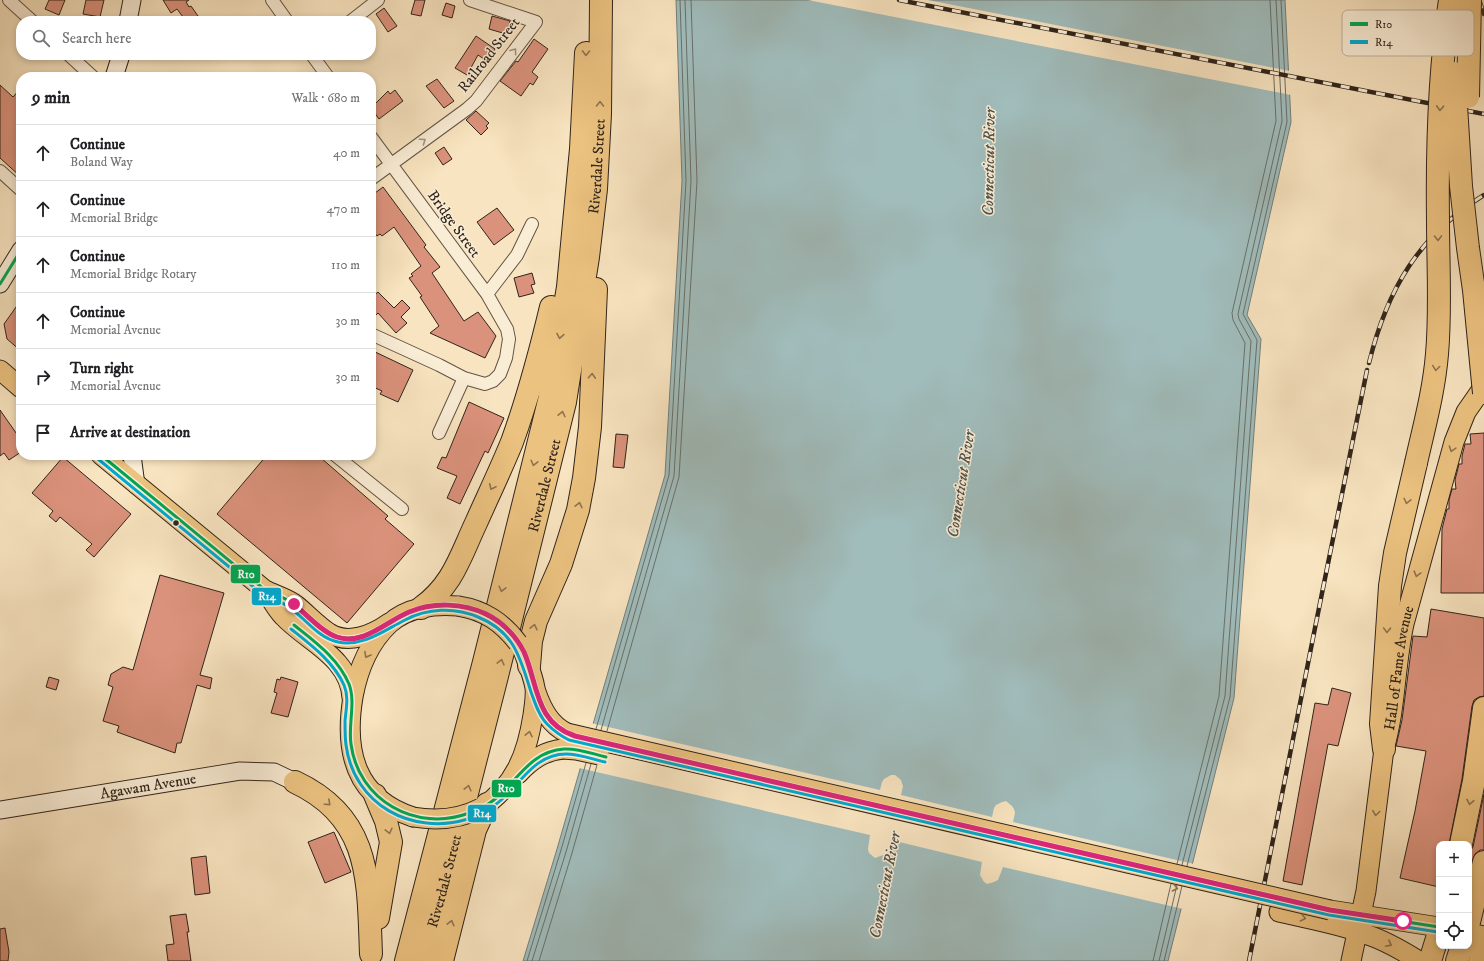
<!DOCTYPE html>
<meta charset="utf-8">
<style>
:root{--surface:#fff;--page:#f2f2f2;--text:#202124;--muted:#757577;--line:#e0e0e0}
body{margin:0;font-family:"IM FELL DW Pica",serif;background:var(--page);color:var(--text)}
.controls{position:absolute;right:12px;bottom:12px;display:grid;overflow:hidden;border-radius:8px;box-shadow:0 2px 6px #0003}
.controls button{width:36px;height:36px;display:grid;place-items:center;padding:0;border:0;border-bottom:1px solid var(--line);background:var(--surface);color:var(--text);font:20px sans-serif}
.stop{position:absolute;width:12px;height:12px;margin:-9px;border:3px solid #db2777;border-radius:50%;background:#fff}
.stop.end{background:#db2777;border-color:#fff;box-shadow:0 1px 4px #0008}
.list{margin:0;padding:0;list-style:none}
h2{display:flex;justify-content:space-between;align-items:center;height:52px;margin:0;padding:0 16px;font-size:17px}
h2 small{font-size:13px;font-weight:400;color:var(--muted)}
.list li{display:grid;grid-template-columns:26px 1fr auto;gap:12px;align-items:center;box-sizing:border-box;height:56px;padding:0 16px;border-top:1px solid var(--line)}
.list b{display:block;font-size:15px;white-space:nowrap}
.list p{margin:0;font-size:13px;white-space:nowrap;color:var(--muted)}
.list em{font-size:13px;font-style:normal;color:var(--muted)}
.icon{flex:none;width:22px;height:22px;fill:none;stroke:currentColor;stroke-width:2;stroke-linecap:round;stroke-linejoin:round}
.map{position:relative;flex:none;width:1484px;height:961px;overflow:hidden}
.search{position:absolute;background:var(--surface);box-shadow:0 2px 6px #0003;left:16px;top:16px;width:360px;height:44px;display:flex;align-items:center;gap:10px;box-sizing:border-box;padding:0 14px;border-radius:16px;color:var(--muted);font-size:15px}
.panel{position:absolute;background:var(--surface);box-shadow:0 2px 6px #0003;left:16px;top:72px;width:360px;height:388px;border-radius:16px}
.map>svg:first-child{display:block}
.water{fill:#a0bcbb;stroke:#737f7b}
.pier{fill:#f8e4c0}
.lines{fill:none;stroke-linecap:round;stroke-linejoin:round}
.shore{stroke:#68706a;stroke-width:1}
.building{fill:#db927c;stroke:#30241a}
.street-casing{stroke:#625444;stroke-width:14}
.secondary-casing{stroke:#30241a;stroke-width:19}
.primary-casing{stroke:#30241a;stroke-width:21}
.highway-casing{stroke:#30241a;stroke-width:24}
.street{stroke:#faedd6;stroke-width:12}
.secondary{stroke:#faedd6;stroke-width:17}
.primary{stroke:#ecc280;stroke-width:19}
.highway{stroke:#ecc280;stroke-width:22}
.rail-casing{stroke:#30241a;stroke-width:4.5}
.rail{stroke:#faedd6;stroke-width:3;stroke-dasharray:9;stroke-linecap:butt}
.primary-bridge-casing{stroke:#30241a;stroke-width:21;stroke-linecap:butt}
.highway-bridge-casing{stroke:#30241a;stroke-width:24;stroke-linecap:butt}
.primary-bridge{stroke:#ecc280;stroke-width:19}
.highway-bridge{stroke:#ecc280;stroke-width:22}
.bus-1-casing{stroke:#faedd6;stroke-width:6}
.bus-2-casing{stroke:#faedd6;stroke-width:6}
.bus-1{stroke:#00a651;stroke-width:3}
.bus-2{stroke:#00a9ce;stroke-width:3}
.oneway{stroke:#9f9381}
.oneway2{stroke:#8e734d}
.route{stroke:#db2777;stroke-width:5}
.bus-dot{fill:#30241a;stroke:#faedd6;stroke-width:1.5}
.labels{text-anchor:middle;dominant-baseline:central;stroke-width:3;stroke-linejoin:round;paint-order:stroke}
.street-label{font-size:15px;fill:#30241a;stroke:#faedd6}
.water-label{font-size:16px;font-style:italic;fill:#52524a;stroke:#faedd6}
.key{fill:#faedd6;stroke:#bdb19e;stroke-width:1}
.key-label{font-size:11px;fill:#30241a}
.line-badge{stroke:#faedd6;stroke-width:1.5}
.badge-label{font-size:11px;text-anchor:middle;font-weight:bold;fill:#fff}
</style>
<div class="map">
<svg width="1484" height="961" viewBox="0 0 1484 961">
<rect width="100%" height="100%" fill="#f8e4c0"/>
<filter id="stains"><feTurbulence type="fractalNoise" baseFrequency=".005" numOctaves="4"/><feColorMatrix values="0 0 0 0 .2 0 0 0 0 .09 0 0 0 0 .02 0 0 0 .5 -.17"/></filter>
<radialGradient id="worn" r=".72"><stop offset=".6" stop-color="#630" stop-opacity="0"/><stop offset="1" stop-color="#630" stop-opacity=".3"/></radialGradient>
<path class="water" d="M676,0H1285L1291,122L1247,315L1261,339L1234,698L1168,961H523L557,849L665,475L682,181Z"/>
<path class="pier" d="M808,0H928L1290,71L1291,95Z
M591,723L880,790L882,782L884,779L891,775H895L901,780L903,786L901,795L992,817L994,808L996,805L1002,802L1006,801L1012,806L1014,809L1015,813L1013,822L1194,864L1183,909L1003,867L998,880L994,882L987,884L984,882L980,875L982,862L891,840L888,851L886,854L875,858L869,853L868,849L870,835L579,768Z"/>
<g class="lines">
<path class="shore" d="M596,729L669,475L686,181L680,0
M601,730L674,476L691,181L685,0
M607,731L679,477L697,181L691,0
M1177,864L1219,696L1245,343L1233,320L1232,313L1276,121L1270,0
M1182,865L1225,696L1251,341L1239,319L1238,314L1282,121L1276,0
M1187,866L1230,697L1257,340L1243,314L1287,122L1281,0
M527,961L561,850L586,763
M532,961L566,852L591,764
M539,961L572,853L597,765
M1153,961L1171,884
M1159,961L1177,885
M1164,961L1182,886"/>
</g>
<path class="building" d="M49,0H65L59,15L45,9Z
M86,0H104L100,17L83,14Z
M163,0H189L186,2L189,7L191,6L198,16L191,21H186L177,9L171,13Z
M415,0H425L421,16L411,14Z
M446,3L455,6L452,18L442,15Z
M384,8L397,26L388,32L376,14Z
M492,16L510,21L506,34L489,29Z
M476,36L495,49L487,61L478,55L467,75L455,68Z
M534,39L548,49L532,72L538,77L533,85L530,83L521,96L500,81L516,61L518,62Z
M437,79L454,101L444,108L426,86Z
M0,85L13,97L21,88V126L19,128L21,136V177L0,158Z
M395,90L403,101L379,119L371,108L388,91L390,94Z
M476,111L489,123L486,126L488,128L481,135L466,120Z
M444,147L452,159L443,165L435,153Z
M383,187L426,245L424,247L440,267L432,273L464,321L478,312L496,336L485,358L430,333L439,326L420,297L422,296L409,278L413,276L411,274L421,266L394,227L382,236L380,234L377,236L371,228V196Z
M497,208L514,230L494,245L477,222Z
M532,273L535,284L531,285L534,293L519,297L514,278Z
M378,292L394,308L402,300L410,308L401,317L407,323L396,333L378,313L371,320V298Z
M21,300V351L7,339L4,324Z
M371,350L413,370L398,402L380,394L382,391L371,386Z
M469,402L504,418L488,453L485,451L460,504L447,498L457,476L437,468L442,457L446,458Z
M0,410L21,440V452L9,460L4,453L0,456Z
M1484,433V593H1441L1442,529L1447,509H1449V500L1452,489H1456L1455,480L1459,464H1462V456L1465,444H1471L1470,434Z
M616,434L628,435L624,468L613,467Z
M267,455H316L321,459V458L388,516L385,519L414,544L347,623L217,514Z
M63,457L131,514L94,557L86,550L92,544L60,517L56,522L49,516L53,511L32,493Z
M160,575L224,593L200,675L212,678L210,689L197,685L181,743H177L175,753L117,732L119,726L103,721L113,687L108,685L111,674L123,667L133,670Z
M1431,609L1484,618V696L1479,697L1474,700L1472,706L1462,779L1449,844H1439V887L1400,878L1415,811L1426,751L1396,746L1402,720L1413,636L1427,637Z
M49,677L59,680L56,690L46,687Z
M281,677L298,682L288,717L271,713L277,693L274,692L277,679L280,680Z
M1332,688L1351,693L1338,746L1328,744L1302,885L1283,881L1315,703L1328,705Z
M1484,794V850H1480L1475,854L1469,870V853L1473,847Z
M334,832L351,872L325,883L308,842Z
M206,856L210,893L195,895L191,858Z
M186,914L189,932H187L191,961H168L166,945L174,944L170,916Z
M5,928L9,952L8,961H0V929Z"/>
<g class="lines">
<defs>
<path id="street" d="M9,0L32,21
M272,0L287,21
M351,21L378,0
M69,55L93,77
M312,55L328,77
M371,137L487,294L507,329L509,339L506,358L500,374L493,381L485,384L464,378L439,365L371,334
M0,171L21,190
M371,179L467,109L476,101L536,22L470,0
M487,294L517,255L532,224
M439,433L464,378
M335,455L402,509"/>
<g id="secondary">
<path d="M128,21L132,0"/>
<path d="M114,77L121,55"/>
<path d="M0,284L21,250"/>
<path d="M132,455L136,485"/>
<path id="s1" d="M0,810L240,771L274,772L295,782"/>
</g>
<g id="primary">
<path d="M0,370L21,388"/>
<path d="M101,455L265,590C275,595 287,598 296,605C307,614 317,625 329,633C348,645 372,635 389,623"/>
<path d="M266,591C271,599 276,609 283,616C307,642 350,657 352,698"/>
<path d="M536,692C542,709 550,725 567,733"/>
<path d="M518,774C531,760 544,751 563,749"/>
<path d="M481,808C515,786 527,754 533,715C534,707 536,696 535,688C533,676 528,664 524,653"/>
<path d="M413,817C355,798 344,751 353,697C358,670 369,643 389,624C407,607 435,604 458,606"/>
<path d="M1330,910L1439,927"/>
<path d="M1279,912C1308,919 1339,924 1368,935C1386,941 1403,951 1419,961"/>
<path d="M1469,933L1484,936"/>
<path id="s2" d="M1351,961L1366,891L1384,749C1396,708 1395,665 1404,624L1454,442L1466,412L1484,386"/>
</g>
<g id="highway">
<path d="M421,608C453,585 460,557 476,523C488,496 501,469 512,442C528,398 540,353 551,307"/>
<path d="M529,666L531,641L536,621L561,564L578,510L584,478L590,427L596,289"/>
<path d="M1384,749L1381,724L1390,586L1395,553L1416,463"/>
<path d="M295,782C372,818 368,881 371,954"/>
<path d="M375,795L386,821L391,842L378,918"/>
<path d="M1461,844L1474,781L1484,708"/>
<path d="M1469,922L1484,862"/>
<path d="M406,961L484,662L549,401L568,287L581,149L586,53"/>
<path id="s3" d="M422,961L441,895L496,680L565,402L588,257L596,189L600,114L601,0"/>
<path d="M442,961L475,830L487,804"/>
<path d="M1430,961L1439,932"/>
<path d="M1457,961L1462,946"/>
<path d="M1480,961L1484,939"/>
</g>
</defs>
<use href="#street" class="street-casing"/>
<use href="#secondary" class="secondary-casing"/>
<use href="#primary" class="primary-casing"/>
<use href="#highway" class="highway-casing"/>
<use href="#street" class="street"/>
<use href="#secondary" class="secondary"/>
<use href="#primary" class="primary"/>
<use href="#highway" class="highway"/>
<defs>
<path id="rail" d="M899,0L1484,114
M1479,0L1484,14
M1369,363C1387,290 1418,236 1484,195
M1249,961L1315,628L1367,370"/>
</defs>
<use href="#rail" class="rail-casing"/>
<use href="#rail" class="rail"/>
<defs>
<path id="primary-bridge" d="M458,606C484,610 502,622 518,643
M567,733L1330,910
M563,749L576,750L599,755
M413,817C436,821 460,819 481,808"/>
<path id="highway-bridge" d="M1454,73L1461,186L1468,248L1474,290L1484,393
M1468,97L1470,0
M1416,463C1424,427 1434,391 1437,354C1441,309 1438,265 1438,220C1437,147 1439,73 1450,0"/>
</defs>
<use href="#primary-bridge" class="primary-bridge-casing"/>
<use href="#highway-bridge" class="highway-bridge-casing"/>
<use href="#primary-bridge" class="primary-bridge"/>
<use href="#highway-bridge" class="highway-bridge"/>
<defs>
<path id="bus-1" d="M0,284L21,250
M101,455L265,590C274,594 284,597 292,603C309,614 322,636 344,638C366,640 384,625 403,615C427,603 457,601 482,613C499,621 515,633 523,651C539,685 533,715 571,735L1330,910L1439,927
M294,625C315,642 338,658 349,684C356,702 348,725 351,744C358,800 416,833 469,813C478,810 488,805 495,799C518,780 531,751 564,749C578,748 593,754 606,757"/>
<path id="bus-2" d="M98,459L262,594C271,599 281,601 289,607C305,618 318,638 338,642C363,647 383,631 405,620C427,608 455,607 478,617C515,632 520,658 531,692C535,703 539,716 547,724C554,731 561,736 569,740L1329,915L1438,932
M291,629C311,645 333,661 344,685C349,697 346,709 345,721C345,729 345,738 346,745C354,805 412,836 468,819C479,816 491,809 500,801C521,783 535,754 566,754C579,754 592,759 605,762"/>
</defs>
<use href="#bus-1" class="bus-1-casing"/>
<use href="#bus-2" class="bus-2-casing"/>
<use href="#bus-1" class="bus-1"/>
<use href="#bus-2" class="bus-2"/>
</g>
<defs><path id="oneway-chevron" d="M-2-3.5L2.5 0L-2 3.5" fill="none" stroke-width="1.6" stroke-linecap="round" stroke-linejoin="round"/></defs>
<g class="oneway">
<use href="#oneway-chevron" transform="translate(514 51) rotate(-53)"/>
<use href="#oneway-chevron" transform="translate(423 141) rotate(-35)"/>
</g>
<g class="oneway2">
<use href="#oneway-chevron" transform="translate(586 53) rotate(91)"/>
<use href="#oneway-chevron" transform="translate(600 104) rotate(-89)"/>
<use href="#oneway-chevron" transform="translate(1440 108) rotate(93)"/>
<use href="#oneway-chevron" transform="translate(1438 238) rotate(89)"/>
<use href="#oneway-chevron" transform="translate(560 336) rotate(100)"/>
<use href="#oneway-chevron" transform="translate(1436 368) rotate(98)"/>
<use href="#oneway-chevron" transform="translate(592 376) rotate(-87)"/>
<use href="#oneway-chevron" transform="translate(562 414) rotate(-77)"/>
<use href="#oneway-chevron" transform="translate(1452 449) rotate(108)"/>
<use href="#oneway-chevron" transform="translate(534 463) rotate(104)"/>
<use href="#oneway-chevron" transform="translate(492 487) rotate(115)"/>
<use href="#oneway-chevron" transform="translate(1407 501) rotate(103)"/>
<use href="#oneway-chevron" transform="translate(579 505) rotate(-77)"/>
<use href="#oneway-chevron" transform="translate(1417 574) rotate(105)"/>
<use href="#oneway-chevron" transform="translate(502 589) rotate(104)"/>
<use href="#oneway-chevron" transform="translate(534 627) rotate(-77)"/>
<use href="#oneway-chevron" transform="translate(1387 630) rotate(92)"/>
<use href="#oneway-chevron" transform="translate(367 655) rotate(119)"/>
<use href="#oneway-chevron" transform="translate(501 662) rotate(-76)"/>
<use href="#oneway-chevron" transform="translate(529 734) rotate(-78)"/>
<use href="#oneway-chevron" transform="translate(468 788) rotate(-76)"/>
<use href="#oneway-chevron" transform="translate(1470 802) rotate(101)"/>
<use href="#oneway-chevron" transform="translate(328 803) rotate(42)"/>
<use href="#oneway-chevron" transform="translate(1376 813) rotate(97)"/>
<use href="#oneway-chevron" transform="translate(389 831) rotate(76)"/>
<use href="#oneway-chevron" transform="translate(1175 888) rotate(13)"/>
<use href="#oneway-chevron" transform="translate(1303 918) rotate(13)"/>
<use href="#oneway-chevron" transform="translate(451 923) rotate(-76)"/>
<use href="#oneway-chevron" transform="translate(1389 944) rotate(27)"/>
</g>
<g class="lines">
<path class="route" d="M294,604C306,614 322,632 337,637C363,646 387,621 409,612C433,602 463,603 486,614C502,622 516,636 524,652C538,684 535,723 575,736L1330,910L1403,921"/>
</g>
<circle class="bus-dot" cx="176" cy="523" r="3.5"/>
<g class="labels">
<g class="street-label">
<text transform="translate(489 55) rotate(-52)">Railroad Street</text>
<text stroke="none"><textPath href="#s3" startOffset="815">Riverdale Street</textPath></text>
<text transform="translate(454 224) rotate(54)">Bridge Street</text>
<text stroke="none"><textPath href="#s3" startOffset="491">Riverdale Street</textPath></text>
<text stroke="none"><textPath href="#s2" startOffset="297">Hall of Fame Avenue</textPath></text>
<text stroke="none"><textPath href="#s1" startOffset="150">Agawam Avenue</textPath></text>
<text stroke="none"><textPath href="#s3" startOffset="83">Riverdale Street</textPath></text>
</g>
<g class="water-label">
<text transform="translate(989 162) rotate(-89)">Connecticut River</text>
<text transform="translate(961 484) rotate(-81)">Connecticut River</text>
<text transform="translate(885 885) rotate(-79)">Connecticut River</text>
</g>
</g>
<rect x="1342" y="10" width="132" height="46" rx="6" class="key"/>
<rect x="1350" y="22" width="18" height="4" fill="#00a651"/>
<rect x="1350" y="40" width="18" height="4" fill="#00a9ce"/>
<g class="key-label">
<text x="1375" y="28">R10</text>
<text x="1375" y="46">R14</text>
</g>
<g class="line-badge">
<rect x="230" y="564" width="31" height="20" rx="4" fill="#00a651"/>
<rect x="251" y="587" width="31" height="19" rx="4" fill="#00a9ce"/>
<rect x="491" y="779" width="31" height="19" rx="4" fill="#00a651"/>
<rect x="467" y="804" width="30" height="19" rx="4" fill="#00a9ce"/>
</g>
<g class="badge-label">
<text x="246" y="578">R10</text>
<text x="267" y="600">R14</text>
<text x="506" y="792">R10</text>
<text x="482" y="817">R14</text>
</g>
<rect width="100%" height="100%" filter="url(#stains)"/>
<rect width="100%" height="100%" fill="url(#worn)"/>
</svg>
<div class="controls">
<button>+</button>
<button>−</button>
<button><svg class="icon" aria-label="locate" viewBox="0 0 24 24"><circle cx="12" cy="12" r="6"/><path d="M12 2v4M12 18v4M2 12h4M18 12h4"/></svg></button>
</div>
<div class="stop" style="left:1403px;top:921px"></div>
<div class="stop end" style="left:294px;top:604px"></div>
<div class="search"><svg class="icon" aria-label="search" viewBox="0 0 24 24"><circle cx="10" cy="10" r="6"/><path d="M15 15l6 6"/></svg>Search here</div>
<section class="panel">
<h2>9 min<small>Walk · 680 m</small></h2>
<ul class="list">
<li><svg class="icon" aria-label="ahead" viewBox="0 0 24 24"><path d="M12 20V5M6 11l6-6 6 6"/></svg><div><b>Continue</b><p>Boland Way</p></div><em>40 m</em></li>
<li><svg class="icon" aria-label="ahead" viewBox="0 0 24 24"><path d="M12 20V5M6 11l6-6 6 6"/></svg><div><b>Continue</b><p>Memorial Bridge</p></div><em>470 m</em></li>
<li><svg class="icon" aria-label="ahead" viewBox="0 0 24 24"><path d="M12 20V5M6 11l6-6 6 6"/></svg><div><b>Continue</b><p>Memorial Bridge Rotary</p></div><em>110 m</em></li>
<li><svg class="icon" aria-label="ahead" viewBox="0 0 24 24"><path d="M12 20V5M6 11l6-6 6 6"/></svg><div><b>Continue</b><p>Memorial Avenue</p></div><em>30 m</em></li>
<li><svg class="icon" aria-label="right" viewBox="0 0 24 24"><path d="M7 20v-9h11M14 6l5 5-5 5"/></svg><div><b>Turn right</b><p>Memorial Avenue</p></div><em>30 m</em></li>
<li><svg class="icon" aria-label="arrive" viewBox="0 0 24 24"><path d="M6 21V4h12l-3 4 3 4H6"/></svg><div><b>Arrive at destination</b></div></li>
</ul>
</section>
</div>
